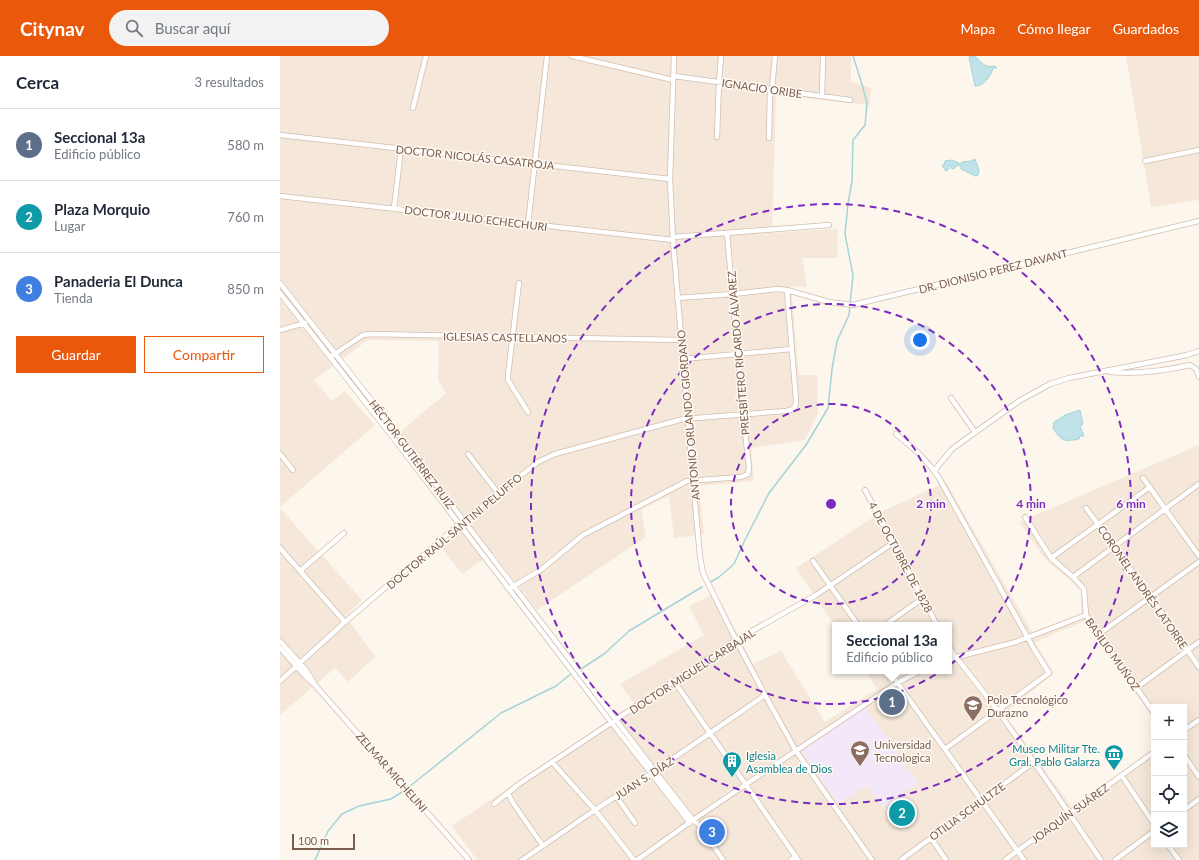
<!DOCTYPE html>
<html lang="es">
<meta charset="utf-8">
<style>
:root{--surface:#fff;--page:#f2f2f3;--text:#1f2937;--muted:#747a83;--line:#e0e1e3;--accent:#ea580c}
body{margin:0;font-family:Lato,sans-serif;background:var(--page);color:var(--text)}
.controls{position:absolute;right:12px;bottom:12px;display:grid;overflow:hidden;border-radius:0px;box-shadow:0 4px 16px #0002}
.controls button{width:36px;height:36px;display:grid;place-items:center;padding:0;border:0;border-bottom:1px solid var(--line);background:var(--surface);color:var(--text);font:20px sans-serif}
.scale{position:absolute;left:12px;bottom:10px;width:63px;box-sizing:border-box;padding-left:4px;border:2px solid #7a5c4d;border-top:0;font-size:11px;line-height:14px;white-space:nowrap;color:#7a5c4d;-webkit-text-stroke:3px #fffaf3;paint-order:stroke}
.you{position:absolute;left:640px;top:284px;width:14px;height:14px;margin:-10px;border:3px solid #fff;border-radius:50%;background:#1a73e8;box-shadow:0 0 0 6px #1a73e833}
.badge{display:grid;place-items:center;width:26px;height:26px;border-radius:50%;background:var(--accent);color:#fff;font-size:13px;font-weight:700}
.pin{position:absolute;translate:-50% -50%;border:2px solid #fff;box-shadow:0 1px 4px #0006}
.popup{position:absolute;left:552px;top:566px;width:120px;height:52px;box-sizing:border-box;display:grid;place-content:center;border-radius:0px;background:var(--surface);filter:drop-shadow(0 1px 3px #0005);font-size:13px;white-space:nowrap;color:var(--muted)}
.popup b{font-size:15px;color:var(--text)}
.popup::after{content:'';position:absolute;left:50%;top:100%;margin-left:-8px;border:8px solid transparent;border-top-color:var(--surface)}
.list{margin:0;padding:0;list-style:none}
h2{display:flex;justify-content:space-between;align-items:center;height:52px;margin:0;padding:0 16px;font-size:17px}
h2 small{font-size:13px;font-weight:400;color:var(--muted)}
.list li{display:grid;grid-template-columns:26px 1fr auto;gap:12px;align-items:center;box-sizing:border-box;height:72px;padding:0 16px;border-top:1px solid var(--line)}
.list b{display:block;font-size:15px;white-space:nowrap}
.list p{margin:0;font-size:13px;white-space:nowrap;color:var(--muted)}
.list em{font-size:13px;font-style:normal;color:var(--muted)}
.actions{display:flex;gap:8px;padding:12px 16px}
.actions a{flex:1;padding:9px 0;border:1px solid var(--accent);border-radius:0px;text-align:center;font-size:14px;color:var(--accent)}
.actions .main{background:var(--accent);color:#fff}
.icon{flex:none;width:22px;height:22px;fill:none;stroke:currentColor;stroke-width:2;stroke-linecap:round;stroke-linejoin:round}
.map{position:relative;flex:none;width:919px;height:804px;overflow:hidden}
header{display:flex;align-items:center;gap:24px;box-sizing:border-box;height:56px;padding:0 20px;background:var(--accent);color:#fff}
header strong{font-size:19px}
nav{display:flex;gap:22px;margin-inline-start:auto;font-size:14px}
.search{width:280px;height:36px;background:var(--page);display:flex;align-items:center;gap:10px;box-sizing:border-box;padding:0 14px;border-radius:22px;color:var(--muted);font-size:15px}
main{display:flex}
aside{flex:1;background:var(--surface)}
.map>svg:first-child{display:block}
.residential{fill:#f5e8da;fill-rule:evenodd}
.education{fill:#f3e8fa}
.water{fill:#bfe3e8;stroke:#a5d3da}
.lines{fill:none;stroke-linecap:round;stroke-linejoin:round}
.stream{stroke:#a5d3da;stroke-width:1.5}
.minor-casing{stroke:#d1beb0;stroke-width:6}
.minor{stroke:#fff;stroke-width:4.5}
.ring{fill:none;stroke:#7b2cbf;stroke-width:2;stroke-dasharray:7 5}
.labels{text-anchor:middle;dominant-baseline:central;stroke-width:3;stroke-linejoin:round;paint-order:stroke}
.street-label{font-size:11px;fill:#7a5c4d;stroke:#fffaf3}
.education-label{font-size:11px;fill:#785e54;stroke:#fffaf3;text-anchor:start}
.culture-label{font-size:11px;fill:#0d838f;stroke:#fffaf3;text-anchor:end}
.centre{fill:#7b2cbf;stroke:#fffaf3;stroke-width:2}
.ring-label{font-size:12px;text-anchor:middle;font-weight:bold;fill:#7b2cbf;stroke:#fffaf3;stroke-width:3;stroke-linejoin:round;paint-order:stroke}
</style>
<header>
<strong>Citynav</strong>
<div class="search"><svg class="icon" aria-label="search" viewBox="0 0 24 24"><circle cx="10" cy="10" r="6"/><path d="M15 15l6 6"/></svg>Buscar aquí</div>
<nav><a>Mapa</a><a>Cómo llegar</a><a>Guardados</a></nav>
</header>
<main>
<aside>
<h2>Cerca<small>3 resultados</small></h2>
<ul class="list">
<li><span class="badge" style="background:#5c6f8a">1</span><div><b>Seccional 13a</b><p>Edificio público</p></div><em>580 m</em></li>
<li><span class="badge" style="background:#0f9aa8">2</span><div><b>Plaza Morquio</b><p>Lugar</p></div><em>760 m</em></li>
<li><span class="badge" style="background:#3f7fe0">3</span><div><b>Panaderia El Dunca</b><p>Tienda</p></div><em>850 m</em></li>
</ul>
<div class="actions"><a class="main">Guardar</a><a>Compartir</a></div>
</aside>
<div class="map">
<svg width="919" height="804" viewBox="0 0 919 804">
<rect width="100%" height="100%" fill="#fdf6ec"/>
<path class="residential" d="M0,0H571V26L591,32L590,49L496,39L492,177L558,173L557,202H522L527,231L511,230L519,319H537L538,357L525,384L471,392L474,425L419,430L424,478L394,482L389,440L361,454L366,481L257,554L213,497L182,518L161,491L188,466L120,376L166,337L158,324L159,285L88,284L34,324L52,345L65,335L95,369L0,451Z
M846,0H919V144L871,151Z
M919,389V804H197L172,770L354,647L340,628L424,579L409,550L436,537L473,608L501,595L545,666L597,633L586,615H669V569L555,570L516,512L601,456L666,426L752,576L801,558V534L766,504L739,466ZM805,565L874,664V651H904V789H874V693L792,751L724,658L774,617L755,586Z
M0,452L82,544L66,560L95,601L68,626L55,612L0,659Z"/>
<path class="education" d="M585,651L638,727L603,752L587,729L559,748L522,696Z"/>
<path class="water" d="M690,0L696,1C702,8 706,12 715,10L717,12H713C711,20 704,30 695,30L689,1Z
M695,103L699,114L698,119L695,120L681,113V110H675V112L673,113L671,112L670,109L668,110L669,113L666,115L662,110L664,108L665,105L672,104L681,108L682,106L691,105Z
M800,354L803,368L800,370L804,380H800L799,383C784,386 781,385 773,372L774,369L773,367L785,359Z"/>
<g class="lines">
<path class="stream" d="M429,527L439,521L454,508L464,486L489,437L526,389L548,352L552,313L557,285L569,259L573,219L565,178L568,148L572,125L573,84L585,69L587,47L581,25L573,0
M301,613L324,598L349,575L422,531
M129,731L221,657L276,630L292,617
M35,804L48,775L62,758L79,750L111,743L122,736"/>
<defs>
<path id="minor" d="M292,0L393,24
M394,0L390,123L393,184L413,424L420,501L423,517L456,584L485,639L516,695L592,804
M394,20L570,44
M492,33L495,0
M542,40L543,0
M133,52L146,0
M0,79L390,123
M437,81L439,26L441,0
M489,82L490,33
M865,105L919,94
M0,140L393,184
M114,152L121,93
M248,168L267,0
M393,181L549,169
M0,227L116,376L375,715L413,764L419,769L443,804
M239,227L228,319V324L248,356
M0,237L111,379L331,666L410,767
M397,242L453,238L497,233L507,234L549,246L573,249L919,165
M0,274L25,267
M53,299L83,279L89,278L401,284
M403,303L512,293
M830,316C856,318 884,315 910,309L916,313L919,321
M671,342L695,376
M616,378C634,393 646,402 659,422L754,593L769,617L665,693
M0,398L13,414
M188,398L218,437
M654,415L672,393L739,345L770,328L789,322L887,303L907,299L919,295
M863,422L919,500
M585,434L657,569
M806,452L871,541L919,611
M745,461L771,502L793,521L804,533L806,559L874,657
M0,492L65,566
M771,502L870,431
M533,505L578,569
M20,515L64,477
M793,521L919,428
M232,531L262,513L303,479L407,425L461,421L468,418L469,411L463,358L447,177
M605,569L643,542
M819,578L919,506
M0,585L26,614L34,627
M669,591L675,601L680,606L718,655L754,706L821,804
M0,592L27,622L34,628L189,804
M669,603L736,586L806,559
M609,615L744,804
M0,625L65,566L183,465L258,406L275,398L403,363L506,355C514,354 516,351 516,344L507,234
M394,625L518,804
M856,632L919,586
M904,674L919,664
M904,699L919,721
M272,706L315,754L354,804
M842,720L874,768
M228,737L233,747L263,790
M336,740L355,767
M214,748L239,728L272,706L456,584L536,539L613,487
M904,754L919,743
M651,782L666,804
M888,789L899,804
M242,804L315,754L375,715L485,639
M357,804L413,764L617,627L640,615
M511,804L516,800
M621,804L754,706
M725,804L874,696
M835,804L874,775"/>
</defs>
<use href="#minor" class="minor-casing"/>
<use href="#minor" class="minor"/>
</g>
<g class="ring">
<circle cx="551" cy="448" r="100"/>
<circle cx="551" cy="448" r="200"/>
<circle cx="551" cy="448" r="300"/>
</g>
<defs>
<symbol id="school-pin" viewBox="-11 -11 22 30"><path d="M0 17L-7.5 6A9.5 9.5 0 1 1 7.5 6Z" fill="#8d6e63" stroke="#fffaf3"/><path d="M0-5L7-2L0 1L-7-2ZM-4 1L0 2.5L4 1V4Q0 6-4 4Z" fill="#fff"/></symbol>
<symbol id="university-pin" viewBox="-11 -11 22 30"><path d="M0 17L-7.5 6A9.5 9.5 0 1 1 7.5 6Z" fill="#8d6e63" stroke="#fffaf3"/><path d="M0-5L7-2L0 1L-7-2ZM-4 1L0 2.5L4 1V4Q0 6-4 4Z" fill="#fff"/></symbol>
<symbol id="museum-pin" viewBox="-11 -11 22 30"><path d="M0 17L-7.5 6A9.5 9.5 0 1 1 7.5 6Z" fill="#0f9aa8" stroke="#fffaf3"/><path d="M0-6L6-3V-2H-6V-3ZM-5-1h2V3h-2ZM-1-1h2V3h-2ZM3-1h2V3H3ZM-6 4H6V6H-6Z" fill="#fff"/></symbol>
<symbol id="building-pin" viewBox="-11 -11 22 30"><path d="M0 17L-7.5 6A9.5 9.5 0 1 1 7.5 6Z" fill="#0f9aa8" stroke="#fffaf3"/><path d="M-4-6H4V6H1V3H-1V6H-4ZM-2.5-4.3h1.7v1.8h-1.7ZM.8-4.3h1.7v1.8H.8ZM-2.5-1h1.7V.8h-1.7ZM.8-1h1.7V.8H.8Z" fill="#fff"/></symbol>
</defs>
<g fill-rule="evenodd">
<use href="#school-pin" x="682" y="638" width="22" height="30"/>
<use href="#university-pin" x="569" y="683" width="22" height="30"/>
<use href="#museum-pin" x="823" y="687" width="22" height="30"/>
<use href="#building-pin" x="441" y="694" width="22" height="30"/>
</g>
<g class="labels">
<g class="street-label">
<text transform="translate(482 32) rotate(8)">IGNACIO ORIBE</text>
<text transform="translate(195 101) rotate(6)">DOCTOR NICOLÁS CASATROJA</text>
<text transform="translate(196 162) rotate(7)">DOCTOR JULIO ECHECHURI</text>
<text transform="translate(713 215) rotate(-14)">DR. DIONISIO PEREZ DAVANT</text>
<text transform="translate(225 281) rotate(1)">IGLESIAS CASTELLANOS</text>
<text transform="translate(458 297) rotate(-95)">PRESBÍTERO RICARDO ÁLVAREZ</text>
<text transform="translate(408 359) rotate(-95)">ANTONIO ORLANDO GIORDANO</text>
<text transform="translate(132 398) rotate(53)">HÉCTOR GUTIÉRREZ RUIZ</text>
<text transform="translate(174 475) rotate(-40)">DOCTOR RAÚL SANTINI PELUFFO</text>
<text transform="translate(621 501) rotate(62)">4 DE OCTUBRE DE 1828</text>
<text transform="translate(863 531) rotate(55)">CORONEL ANDRÉS LATORRE</text>
<text transform="translate(833 598) rotate(55)">BASILIO MUÑOZ</text>
<text transform="translate(412 615) rotate(-33)">DOCTOR MIGUEL CARBAJAL</text>
<text transform="translate(112 716) rotate(49)">ZELMAR MICHELINI</text>
<text transform="translate(364 722) rotate(-33)">JUAN S. DÍAZ</text>
<text transform="translate(687 755) rotate(-36)">OTILIA SCHULTZE</text>
<text transform="translate(790 757) rotate(-36)">JOAQUÍN SUÁREZ</text>
</g>
<g class="education-label">
<text x="707" y="643">Polo Tecnológico<tspan x="707" dy="13">Durazno</tspan></text>
<text x="594" y="688">Universidad<tspan x="594" dy="13">Tecnologica</tspan></text>
</g>
<g class="culture-label">
<text x="820" y="692">Museo Militar Tte.<tspan x="820" dy="13">Gral. Pablo Galarza</tspan></text>
<text x="466" y="699" text-anchor="start">Iglesia<tspan x="466" dy="13">Asamblea de Dios</tspan></text>
</g>
</g>
<circle cx="551" cy="448" r="6" class="centre"/>
<g class="ring-label">
<text x="651" y="452">2 min</text>
<text x="751" y="452">4 min</text>
<text x="851" y="452">6 min</text>
</g>
</svg>
<div class="controls">
<button>+</button>
<button>−</button>
<button><svg class="icon" aria-label="locate" viewBox="0 0 24 24"><circle cx="12" cy="12" r="6"/><path d="M12 2v4M12 18v4M2 12h4M18 12h4"/></svg></button>
<button><svg class="icon" aria-label="layers" viewBox="0 0 24 24"><path d="M12 4l9 5-9 5-9-5zM3 14l9 5 9-5"/></svg></button>
</div>
<div class="scale">100 m</div>
<div class="you"></div>
<div class="pin badge" style="left:612px;top:646px;background:#5c6f8a">1</div>
<div class="popup"><b>Seccional 13a</b>Edificio público</div>
<div class="pin badge" style="left:622px;top:757px;background:#0f9aa8">2</div>
<div class="pin badge" style="left:432px;top:776px;background:#3f7fe0">3</div>
</div>
</main>
